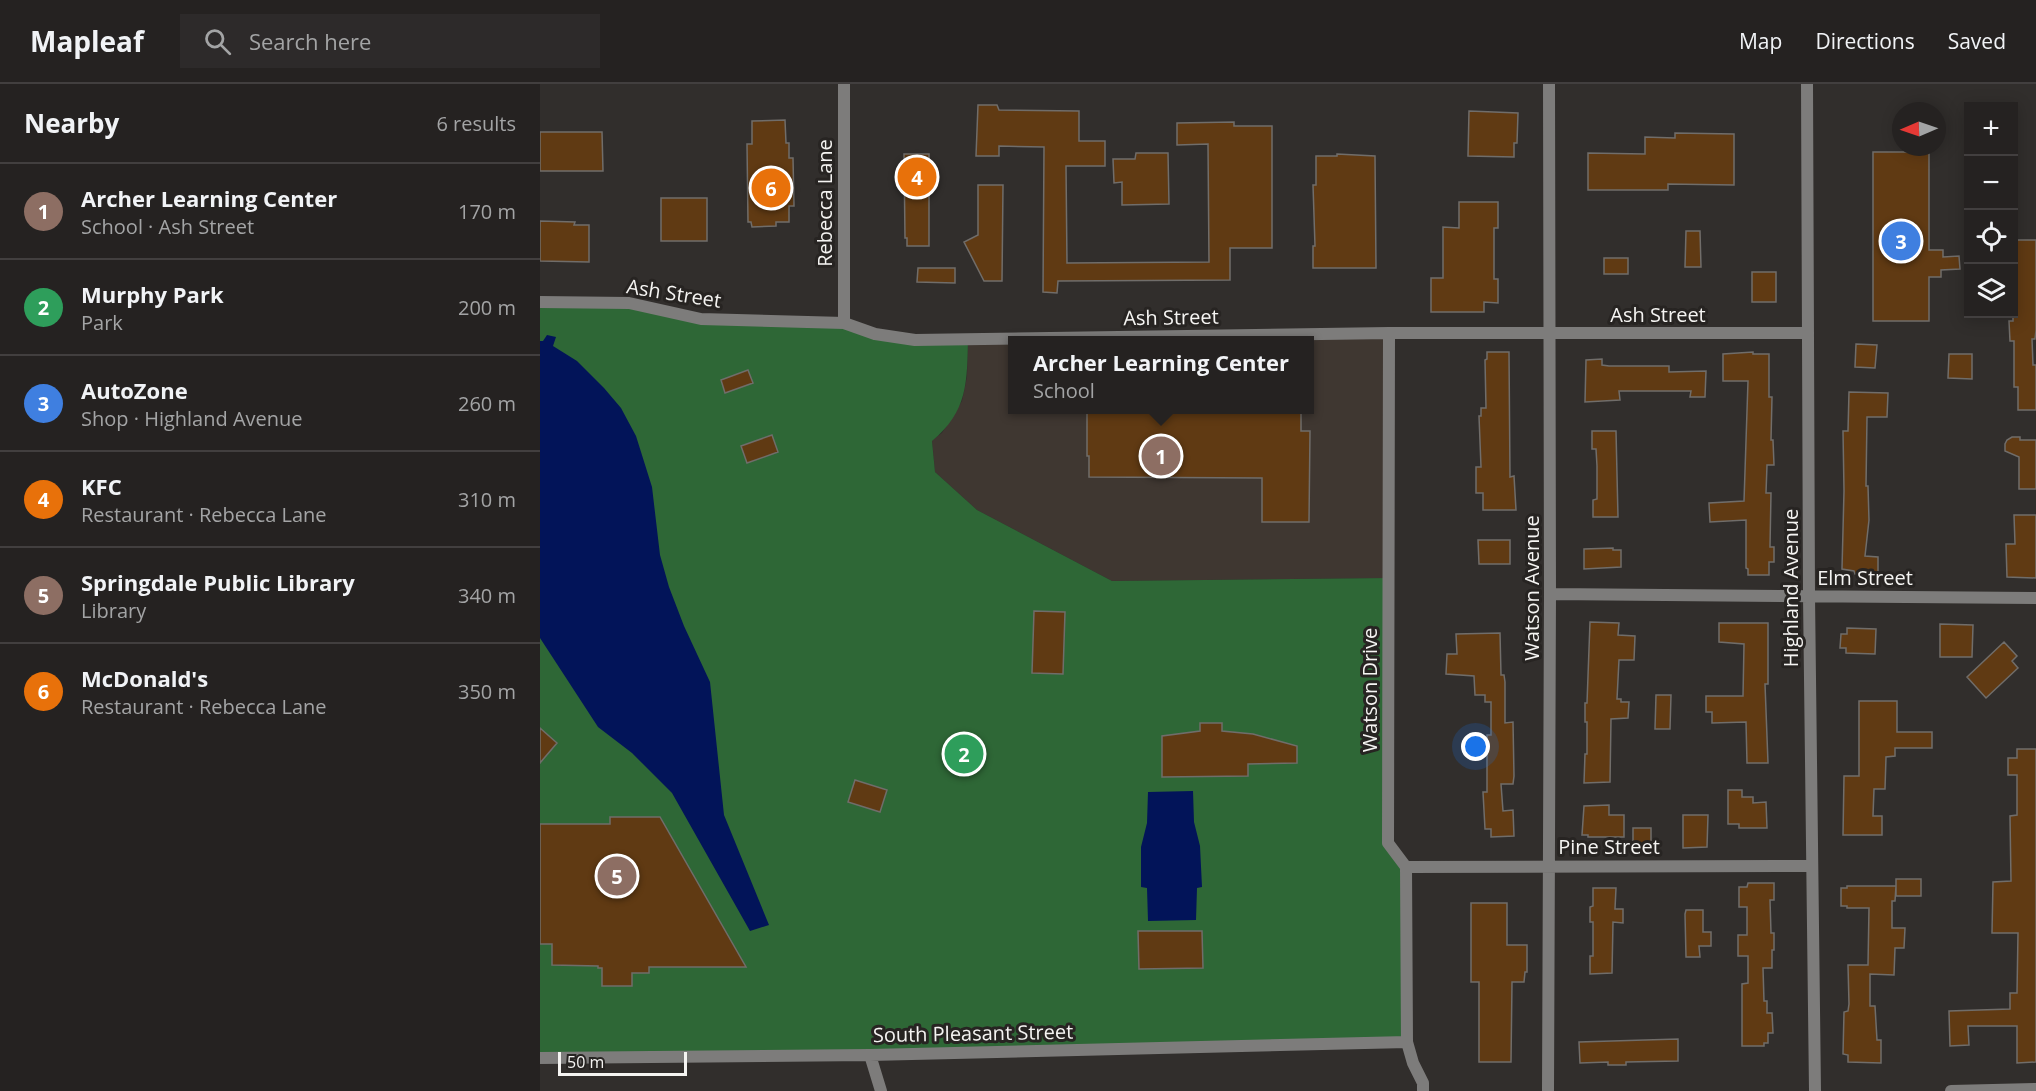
<!DOCTYPE html>
<meta charset="utf-8">
<style>
:root{--surface:#252221;--page:#2d2a2a;--text:#f1f3f6;--muted:#a3a4a5;--line:#423f3f;--accent:#bca0f2}
body{margin:0;font-family:"Open Sans",sans-serif;background:var(--page);color:var(--text)}
.controls{position:absolute;right:18px;top:18px;display:grid;overflow:hidden;border-radius:0px;box-shadow:0 3px 15px #0003}
.controls button{width:54px;height:54px;display:grid;place-items:center;padding:0;border:0;border-bottom:2px solid var(--line);background:var(--surface);color:var(--text);font:30px sans-serif}
.compass{position:absolute;left:1352px;top:18px;width:54px;height:54px;border-radius:50%;background:var(--surface);box-shadow:0 3px 15px #0003;rotate:268deg}
.scale{position:absolute;left:18px;bottom:15px;width:129px;box-sizing:border-box;padding-left:6px;border:3px solid #f5f4f2;border-top:0;font-size:16px;line-height:21px;white-space:nowrap;color:#f5f4f2;-webkit-text-stroke:4px #272422;paint-order:stroke}
.you{position:absolute;left:936px;top:663px;width:21px;height:21px;margin:-15px;border:4px solid #fff;border-radius:50%;background:#1a73e8;box-shadow:0 0 0 9px #1a73e833}
.badge{display:grid;place-items:center;width:39px;height:39px;border-radius:50%;background:var(--accent);color:#fff;font-size:20px;font-weight:700}
.pin{position:absolute;translate:-50% -50%;border:3px solid #fff;box-shadow:0 2px 6px #0006}
.popup{position:absolute;left:468px;top:252px;width:306px;height:78px;box-sizing:border-box;display:grid;place-content:center;border-radius:0px;background:var(--surface);filter:drop-shadow(0 2px 4px #0005);font-size:20px;white-space:nowrap;color:var(--muted)}
.popup b{font-size:22px;color:var(--text)}
.popup::after{content:'';position:absolute;left:50%;top:100%;margin-left:-12px;border:12px solid transparent;border-top-color:var(--surface)}
.list{margin:0;padding:0;list-style:none}
h2{display:flex;justify-content:space-between;align-items:center;height:78px;margin:0;padding:0 24px;font-size:26px}
h2 small{font-size:20px;font-weight:400;color:var(--muted)}
.list li{display:grid;grid-template-columns:39px 1fr auto;gap:18px;align-items:center;box-sizing:border-box;height:96px;padding:0 24px;border-top:2px solid var(--line)}
.list b{display:block;font-size:22px;white-space:nowrap}
.list p{margin:0;font-size:20px;white-space:nowrap;color:var(--muted)}
.list em{font-size:20px;font-style:normal;color:var(--muted)}
.icon{flex:none;width:33px;height:33px;fill:none;stroke:currentColor;stroke-width:2;stroke-linecap:round;stroke-linejoin:round}
.map{position:relative;flex:none;width:1496px;height:1007px;overflow:hidden}
header{display:flex;align-items:center;gap:36px;box-sizing:border-box;height:84px;padding:0 30px;background:var(--surface);border-bottom:2px solid var(--line)}
header strong{font-size:28px}
nav{display:flex;gap:33px;margin-inline-start:auto;font-size:21px}
.search{width:420px;height:54px;background:var(--page);display:flex;align-items:center;gap:15px;box-sizing:border-box;padding:0 21px;border-radius:0px;color:var(--muted);font-size:22px}
main{display:flex}
aside{flex:1;background:var(--surface)}
.map>svg:first-child{display:block}
.built{fill:#3f3731;fill-rule:evenodd}
.green{fill:#2e6736}
.water{fill:#021459}
.building{fill:#603a13;stroke:#706d6a;stroke-width:1.5}
.lines{fill:none;stroke-linecap:round;stroke-linejoin:round}
.street{stroke:#7d7c7b;stroke-width:12}
.labels{text-anchor:middle;dominant-baseline:central;stroke-width:6;stroke-linejoin:round;paint-order:stroke}
.street-label{font-size:20px;fill:#f5f4f2;stroke:#272422}
</style>
<header>
<strong>Mapleaf</strong>
<div class="search"><svg class="icon" aria-label="search" viewBox="0 0 24 24"><circle cx="10" cy="10" r="6"/><path d="M15 15l6 6"/></svg>Search here</div>
<nav><a>Map</a><a>Directions</a><a>Saved</a></nav>
</header>
<main>
<aside>
<h2>Nearby<small>6 results</small></h2>
<ul class="list">
<li><span class="badge" style="background:#8d6e63">1</span><div><b>Archer Learning Center</b><p>School · Ash Street</p></div><em>170 m</em></li>
<li><span class="badge" style="background:#2e9e5b">2</span><div><b>Murphy Park</b><p>Park</p></div><em>200 m</em></li>
<li><span class="badge" style="background:#3f7fe0">3</span><div><b>AutoZone</b><p>Shop · Highland Avenue</p></div><em>260 m</em></li>
<li><span class="badge" style="background:#e8710a">4</span><div><b>KFC</b><p>Restaurant · Rebecca Lane</p></div><em>310 m</em></li>
<li><span class="badge" style="background:#8d6e63">5</span><div><b>Springdale Public Library</b><p>Library</p></div><em>340 m</em></li>
<li><span class="badge" style="background:#e8710a">6</span><div><b>McDonald's</b><p>Restaurant · Rebecca Lane</p></div><em>350 m</em></li>
</ul>
</aside>
<div class="map">
<svg width="1496" height="1007" viewBox="0 0 1496 1007">
<rect width="100%" height="100%" fill="#312e2c"/>
<path class="built" d="M849,249V494L572,497L437,426L395,388L392,356L402,349L422,317L427,293L428,255ZM472,256H770V326H472Z"/>
<path class="green" d="M0,218H62L161,235L304,239L335,250L428,255C427,298 428,327 392,357L395,388L437,426L572,497L849,494L848,759L866,783L867,958L0,974Z"/>
<path class="water" d="M7,251L16,253L13,262L37,277L64,304L81,324L96,352L112,403L120,471L129,503L144,542L170,598L184,731L229,841L210,847L132,709L92,669L58,643L0,554V257H3Z
M653,707L654,738L660,762L662,803L657,804L656,836L608,837L607,804L601,803V763L607,739L608,708Z"/>
<path class="building" d="M438,21H457L459,26L539,27V57H565V82H526L527,179L669,178L668,60L637,61V39L694,38V42H732V164H690V196L518,197L517,209L503,208L504,63L459,62V72H436Z
M929,27L978,29L977,59H974V73L928,72Z
M245,36L246,59H249V74H253L254,122H249V138H236V142L212,143L211,138H208L207,60H212V37Z
M0,48H62L63,87H0Z
M1135,49L1194,50V101L1128,100V106H1048V69L1105,70V53L1135,54Z
M1333,68H1389V166H1403V173L1419,172L1420,185L1401,186V193H1389V237H1333Z
M596,69H628L629,120L582,121V98L574,99L573,75H595Z
M364,70H389V162H367V154H365Z
M797,70L835,72L836,184H773V162H775L773,101H776V72H797Z
M438,101H463L462,197H444L424,158L438,151Z
M121,114H167V157H121Z
M919,118H958V144H954V195H958V219L944,218V228H891V194H903V143L919,144Z
M0,137L35,138L34,141H49V178L0,177Z
M1146,147H1160L1161,183H1145Z
M1476,156H1496V246L1495,255H1492L1493,281H1496V326H1478V303H1474V257H1470L1469,237H1473V159L1476,158Z
M1064,174H1088V190H1064Z
M378,184H415V199L377,198Z
M1212,188H1236V218H1212Z
M1316,260L1337,261L1335,284L1315,283Z
M947,268H969L970,393L974,392L976,426H943V409H936V383H941L939,332H941V324H946L945,276L947,275Z
M1213,268V270H1229V313H1232L1231,356H1233L1234,381H1227L1226,409H1231L1230,463H1234V478H1229V491H1208V485L1206,484V436L1170,438L1169,419L1204,417L1208,297H1183V270Z
M1409,270H1432V295L1408,294Z
M1062,275V281L1069,282H1129V288L1166,287L1165,313H1150L1151,307H1079L1080,316L1045,318L1046,276Z
M208,286L213,299L185,309L181,296Z
M1309,308L1348,309L1347,333H1327L1326,402H1328L1329,436L1325,472L1338,473V490H1315L1314,487L1302,485L1304,407L1303,347H1308Z
M547,326H761V347H770L769,438H722V394L549,393V372H547Z
M1052,347H1076L1078,433H1053V416L1057,415V382L1056,365H1052Z
M232,351L238,368L207,379L201,362Z
M1472,353H1480V356H1496V405H1479V373L1465,367V360L1467,356Z
M1474,431H1496V494L1467,493L1466,460H1475Z
M938,456H970V480H939Z
M1073,464V466H1081V483L1044,485V465Z
M494,527L525,528L523,590L492,589Z
M1050,538L1079,539L1078,551L1095,552L1094,576H1079L1077,615H1081V618H1089L1088,634L1071,635L1070,698L1044,699L1045,670H1047V638H1045V619H1047Z
M1179,539H1228V600H1225L1228,679H1207L1206,638L1172,639V628H1166V612H1203L1204,560L1179,558Z
M1400,540L1433,541L1432,573H1400Z
M1307,544L1336,545L1335,570L1306,569V564H1300L1301,550H1307Z
M960,549L961,591H964L965,598V639L973,638L974,692L973,700H961L963,727L973,726L974,752L951,753V745H945L943,708H947V651H951V618H945V611H935L934,592L906,590L907,570H917L916,550Z
M1464,558L1477,572L1472,577L1478,584L1446,614L1427,593Z
M1116,611H1131L1130,645H1115Z
M1319,617H1357V648H1392V664H1355V672L1346,673L1345,705H1334L1333,732H1342V751H1303L1304,692H1319Z
M660,639H682V647L713,650L757,662V679L708,680V692L622,693V652L660,647Z
M0,644L17,659L0,679Z
M1477,665H1496V978L1477,979V942H1428L1429,961L1410,962L1409,927L1470,925V909H1477L1478,849H1452L1453,798L1471,797L1470,732L1477,731V691H1468V674H1477Z
M315,696L347,706L340,728L308,718Z
M1188,706H1202V713H1213V719L1226,718L1227,744H1199V740H1188Z
M1069,721V731H1084V753H1048V751H1042L1044,722Z
M1143,731H1168L1167,763L1143,764Z
M70,733H120L206,883H109V889H92V902H62V884H58V882L12,881V860H0V740H70Z
M1093,744H1111V761L1093,760Z
M1356,795H1381V812H1356Z
M1208,799H1234V816H1230L1231,849H1234V866H1232V884H1223L1224,917H1227V929H1232L1233,949H1228V959H1224V962H1202V900L1208,899V872H1198V851H1207V823H1199V803H1207Z
M1307,802H1356L1355,817H1352V844H1365L1364,864H1355L1354,891L1330,890V922H1335L1337,956H1341V979L1308,978V971L1303,970L1304,928L1308,927L1309,920L1308,881H1328L1329,824H1307V822H1301V804H1307Z
M1053,804H1076L1075,825H1083V839L1073,838L1072,889L1050,890V872H1053V838H1050V823L1053,822Z
M931,819H967V861H987V888H985L984,898H972L971,978H939V898H931Z
M1146,826H1163V848H1171V862H1159L1160,873H1146L1145,830Z
M598,847H662L663,884L599,885Z
M1138,955V977L1086,978V981H1068V978L1040,979L1039,958Z"/>
<g class="lines">
<path class="street" d="M1267,0L1269,512L1275,1007
M0,218L89,219L161,235L304,239L335,250L375,256L849,249H1268
M304,239V0
M849,249L848,759L866,783L867,958L873,979L883,999V1007
M1010,510L1496,514
M866,783L1272,782
M330,971L341,1007
M0,974L330,971L867,958
M1008,1007L1010,510L1009,0
M1411,1007L1496,1005"/>
</g>
<g class="labels">
<g class="street-label">
<text transform="translate(284 119) rotate(-90)">Rebecca Lane</text>
<text transform="translate(134 209) rotate(9)">Ash Street</text>
<text x="1118" y="230">Ash Street</text>
<text transform="translate(631 233) rotate(-1)">Ash Street</text>
<text x="1325" y="493">Elm Street</text>
<text transform="translate(991 504) rotate(-90)">Watson Avenue</text>
<text transform="translate(1250 504) rotate(-90)">Highland Avenue</text>
<text transform="translate(829 606) rotate(-90)">Watson Drive</text>
<text x="1069" y="762">Pine Street</text>
<text transform="translate(433 949) rotate(-1)">South Pleasant Street</text>
</g>
</g>
</svg>
<div class="controls">
<button>+</button>
<button>−</button>
<button><svg class="icon" aria-label="locate" viewBox="0 0 24 24"><circle cx="12" cy="12" r="6"/><path d="M12 2v4M12 18v4M2 12h4M18 12h4"/></svg></button>
<button><svg class="icon" aria-label="layers" viewBox="0 0 24 24"><path d="M12 4l9 5-9 5-9-5zM3 14l9 5 9-5"/></svg></button>
</div>
<svg class="compass" viewBox="-18 -18 36 36"><path d="M0-13l5 13h-10z" fill="#e53935"/><path d="M0 13l5-13h-10z" fill="#a3a4a5"/></svg>
<div class="scale">50 m</div>
<div class="you"></div>
<div class="pin badge" style="left:621px;top:372px;background:#8d6e63">1</div>
<div class="popup"><b>Archer Learning Center</b>School</div>
<div class="pin badge" style="left:424px;top:670px;background:#2e9e5b">2</div>
<div class="pin badge" style="left:1361px;top:157px;background:#3f7fe0">3</div>
<div class="pin badge" style="left:377px;top:93px;background:#e8710a">4</div>
<div class="pin badge" style="left:77px;top:792px;background:#8d6e63">5</div>
<div class="pin badge" style="left:231px;top:104px;background:#e8710a">6</div>
</div>
</main>
